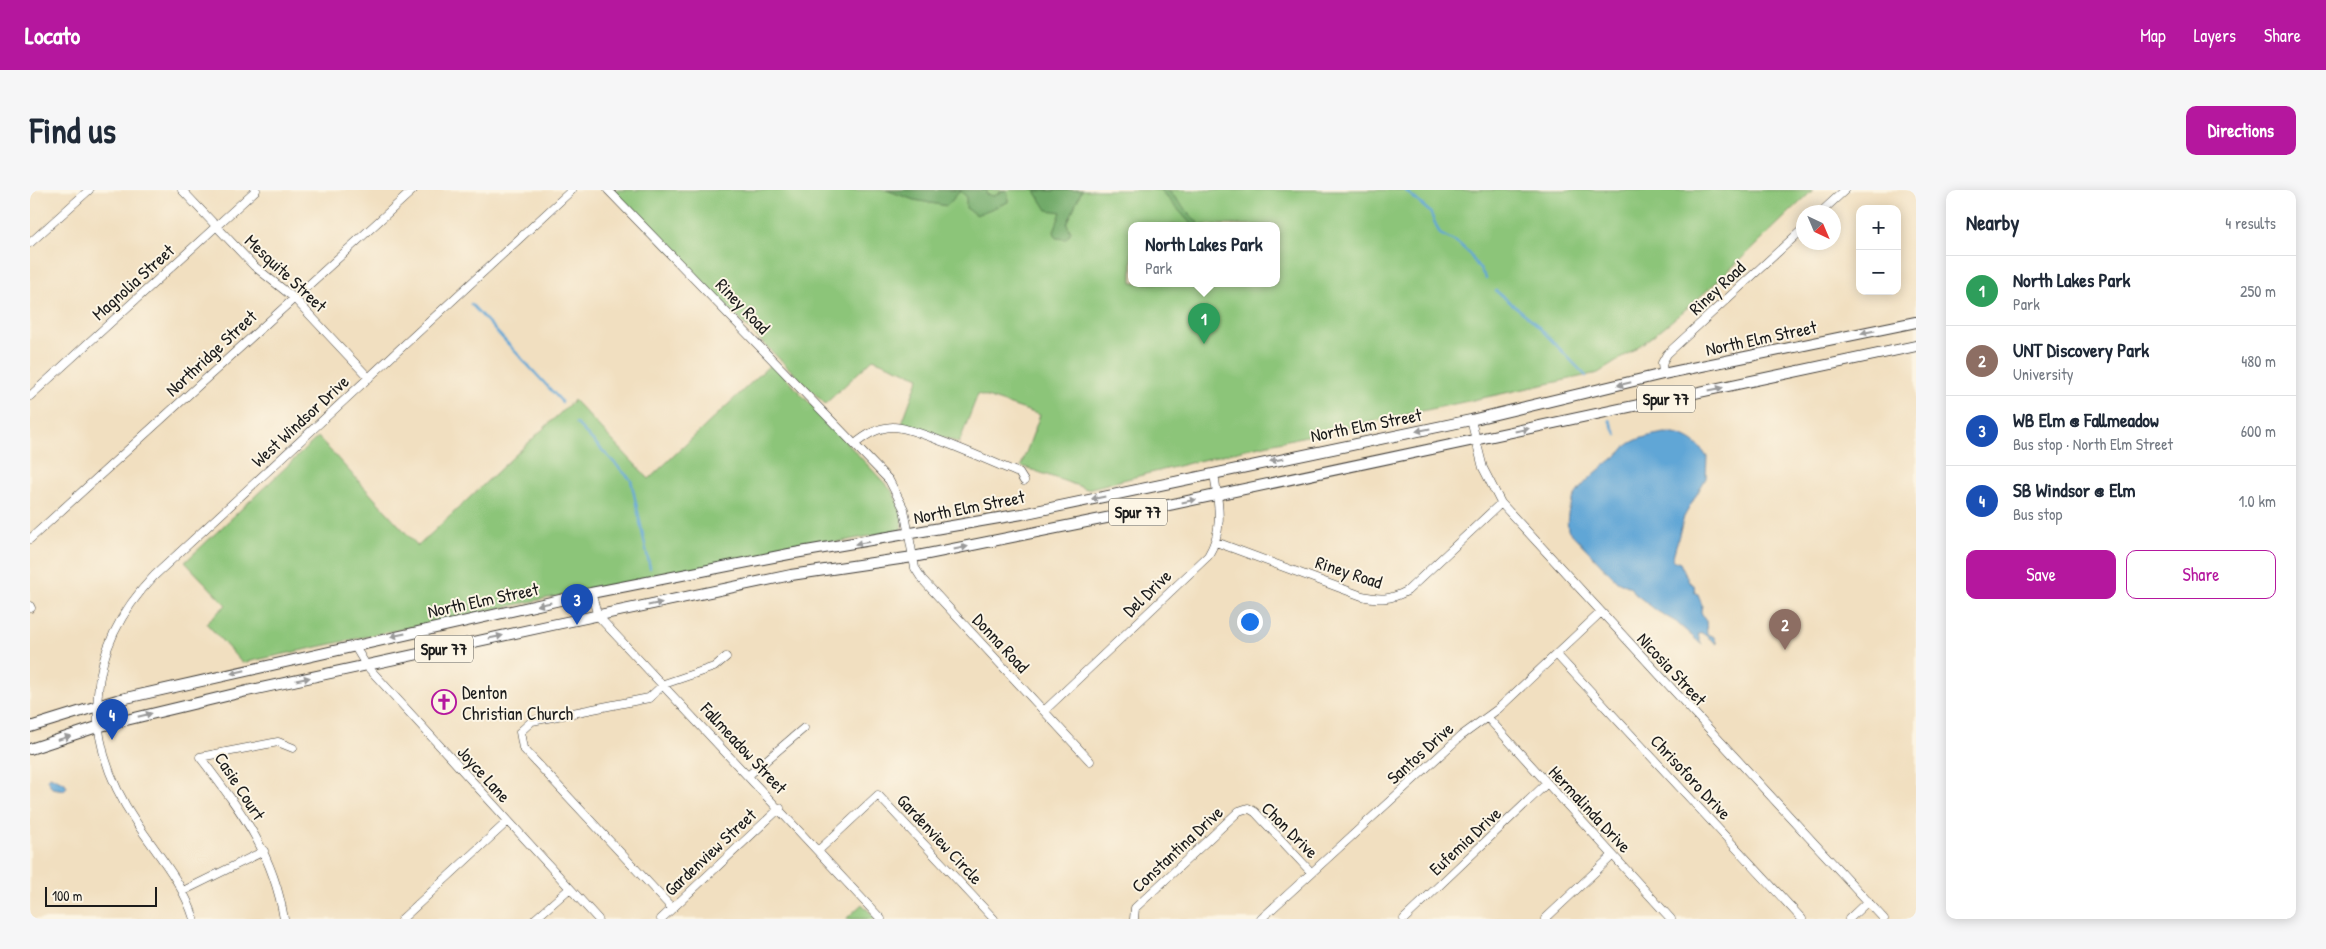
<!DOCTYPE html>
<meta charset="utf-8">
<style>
:root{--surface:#fff;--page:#f6f6f7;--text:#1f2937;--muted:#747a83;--line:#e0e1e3;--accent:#b5179e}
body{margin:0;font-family:"Patrick Hand",sans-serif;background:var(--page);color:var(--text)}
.controls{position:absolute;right:15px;top:15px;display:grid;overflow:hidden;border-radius:10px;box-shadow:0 2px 12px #0003}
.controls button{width:45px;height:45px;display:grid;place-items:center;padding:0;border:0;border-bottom:1px solid var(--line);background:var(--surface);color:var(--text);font:25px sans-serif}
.compass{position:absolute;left:1766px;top:15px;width:45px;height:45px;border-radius:50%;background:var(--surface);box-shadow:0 2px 12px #0003;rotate:136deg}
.scale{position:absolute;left:15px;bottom:12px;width:112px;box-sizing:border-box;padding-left:5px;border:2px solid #1c1c1c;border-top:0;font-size:14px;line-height:18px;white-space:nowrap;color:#1c1c1c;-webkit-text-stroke:4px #fcf5e5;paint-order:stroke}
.you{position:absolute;left:1219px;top:431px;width:18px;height:18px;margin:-12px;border:4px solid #fff;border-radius:50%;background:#1a73e8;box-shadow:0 0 0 8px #1a73e833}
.badge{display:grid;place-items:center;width:32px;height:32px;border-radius:50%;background:var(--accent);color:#fff;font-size:16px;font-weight:700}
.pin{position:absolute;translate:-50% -41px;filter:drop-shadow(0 1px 2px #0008)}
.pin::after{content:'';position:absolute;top:26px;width:18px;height:15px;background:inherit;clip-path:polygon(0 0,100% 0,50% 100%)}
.popup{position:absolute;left:1098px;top:32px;width:152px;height:65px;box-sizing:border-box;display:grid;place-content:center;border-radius:10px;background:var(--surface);filter:drop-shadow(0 1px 4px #0005);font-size:16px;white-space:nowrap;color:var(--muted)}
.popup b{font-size:19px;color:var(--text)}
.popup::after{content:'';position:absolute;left:50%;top:100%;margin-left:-10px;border:10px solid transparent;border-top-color:var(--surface)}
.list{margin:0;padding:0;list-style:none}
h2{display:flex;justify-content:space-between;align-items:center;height:65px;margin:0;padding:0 20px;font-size:21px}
h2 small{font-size:16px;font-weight:400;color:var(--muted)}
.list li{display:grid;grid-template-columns:32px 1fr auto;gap:15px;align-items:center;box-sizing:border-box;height:70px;padding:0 20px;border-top:1px solid var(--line)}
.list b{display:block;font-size:19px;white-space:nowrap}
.list p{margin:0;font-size:16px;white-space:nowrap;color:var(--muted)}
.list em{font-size:16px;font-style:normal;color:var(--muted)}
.actions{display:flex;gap:10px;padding:15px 20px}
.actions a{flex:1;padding:11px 0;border:1px solid var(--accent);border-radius:10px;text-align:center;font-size:18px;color:var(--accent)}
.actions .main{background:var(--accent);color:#fff}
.map{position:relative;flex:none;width:1886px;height:729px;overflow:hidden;border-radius:10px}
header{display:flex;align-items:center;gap:30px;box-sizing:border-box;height:70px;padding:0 25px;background:var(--accent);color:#fff}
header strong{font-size:24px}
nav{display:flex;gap:28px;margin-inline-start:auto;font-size:18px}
.intro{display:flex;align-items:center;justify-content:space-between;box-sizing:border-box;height:120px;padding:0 30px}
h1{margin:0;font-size:35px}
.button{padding:12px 22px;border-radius:10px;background:var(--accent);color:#fff;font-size:18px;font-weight:700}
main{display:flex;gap:30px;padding:0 30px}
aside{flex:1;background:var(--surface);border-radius:10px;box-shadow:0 2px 12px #0003}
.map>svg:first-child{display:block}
.green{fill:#8cc579;stroke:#54704a;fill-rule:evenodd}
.forest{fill:#71aa69;stroke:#466342}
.water{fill:#60a6d6;stroke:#3e6179}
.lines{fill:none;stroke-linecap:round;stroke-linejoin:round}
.stream{stroke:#60a6d6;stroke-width:2.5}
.minor-casing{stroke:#3c3935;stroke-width:9}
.major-casing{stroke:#3c3935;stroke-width:12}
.minor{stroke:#fff;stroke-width:8}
.major{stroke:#fff;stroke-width:10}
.oneway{fill:#999}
.labels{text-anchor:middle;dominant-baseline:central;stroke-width:4;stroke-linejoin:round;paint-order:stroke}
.shield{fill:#fcf5e5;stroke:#5f5d58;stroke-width:1}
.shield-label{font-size:16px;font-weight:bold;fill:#1c1c1c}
.street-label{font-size:18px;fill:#1c1c1c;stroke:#fcf5e5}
.poi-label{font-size:18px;fill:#1c1c1c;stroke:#fcf5e5;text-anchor:start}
</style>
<header>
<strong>Locato</strong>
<nav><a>Map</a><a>Layers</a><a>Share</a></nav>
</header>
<div class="intro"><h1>Find us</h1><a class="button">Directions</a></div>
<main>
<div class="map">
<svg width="1886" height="729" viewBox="0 0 1886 729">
<rect width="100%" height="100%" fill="#fcf5e5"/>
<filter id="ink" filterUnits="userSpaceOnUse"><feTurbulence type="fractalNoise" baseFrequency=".02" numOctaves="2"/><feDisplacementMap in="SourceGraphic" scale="10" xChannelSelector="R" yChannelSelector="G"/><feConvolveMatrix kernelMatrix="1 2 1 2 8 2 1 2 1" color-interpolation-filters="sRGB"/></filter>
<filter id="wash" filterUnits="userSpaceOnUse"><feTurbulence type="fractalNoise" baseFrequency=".0096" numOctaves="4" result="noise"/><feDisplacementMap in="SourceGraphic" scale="20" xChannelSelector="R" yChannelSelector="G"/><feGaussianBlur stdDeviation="1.12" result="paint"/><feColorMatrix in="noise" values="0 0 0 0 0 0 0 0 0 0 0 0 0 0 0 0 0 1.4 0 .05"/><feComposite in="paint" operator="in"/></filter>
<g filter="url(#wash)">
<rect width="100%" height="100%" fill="#f1dfc0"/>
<path class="green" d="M578,0H1783C1715,64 1649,135 1568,183L1216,259L1057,299L991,276L1010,225L948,204L929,253L872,233L889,187L843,169L795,214ZM1102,35H1246V93H1102Z
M742,173L863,302L873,326L871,340L542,403L212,473L176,433L196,415L155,372L288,247L388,356L544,210L619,289Z
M832,714L846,729H816Z"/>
<path class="forest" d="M856,0H957L956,4L964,6L974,0L978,3V12L946,25L936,18V6L930,1L917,16L884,10Z
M1052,0L1037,34L1041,42L1036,49L1026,48L1024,41L1031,22L1017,20L1005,1Z
M1130,0H1138L1170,35H1162Z"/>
<path class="water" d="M1635,243C1654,244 1667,251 1677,267L1676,288L1654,327L1642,370L1650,373L1659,392L1664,395L1665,403L1668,404L1672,415L1671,422L1676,431L1677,444L1684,447L1687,454L1672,443L1668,445L1672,455L1646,432L1627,421L1604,403L1600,397L1587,391L1538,340C1532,302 1568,282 1592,261C1599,249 1622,245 1635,243Z
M20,586L35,593L37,597L34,600L22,598L17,589Z"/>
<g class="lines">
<path class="stream" d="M1375,0L1400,22L1410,44L1428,53L1438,62L1456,88
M1466,101L1501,129L1556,186
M441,114L532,212
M1579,230L1587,245
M546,233L601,290L620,378"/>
</g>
</g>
<g filter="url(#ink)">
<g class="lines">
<defs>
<path id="minor" d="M152,0L224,76L264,108L339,188
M578,0L859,290L874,319L885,378L892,389L1060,571
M1791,22L1815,0
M0,53L59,0
M1633,184L1632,173L1637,164L1774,38
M0,206L226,0
M1441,230L1453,278L1471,313L1854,729
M825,254C836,245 847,238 862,237C881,235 965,274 989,283L994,291
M0,349L383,0
M1186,352L1332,406C1350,410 1360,410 1377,401L1471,313
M561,403L568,426L851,729
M0,416L1,418
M324,455L336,475L568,729
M1527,465L1772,729
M1014,521L1178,366C1195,338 1188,313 1184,283
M1458,528L1641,729
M719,585L774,538
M789,660L848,605L964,729
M153,701L234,661
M642,718L493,558L490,542L502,531L619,508L634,494L684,477L696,467
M164,729C153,692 127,664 106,632C50,549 54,459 124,386L542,0
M254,729C243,661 210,620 170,567L248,552L263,558
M372,729L477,632
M505,729L539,699
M631,729L750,618
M1104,729L1105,718L1209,621L1218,618L1225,622L1281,682
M1231,729L1431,546L1468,519L1570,423
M1374,729L1516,594
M1515,729L1582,666
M1819,729L1838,711"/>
<path id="major" d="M0,537L87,510L561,403L759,364L992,324L1441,230L1633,184L1886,132
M0,559L67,537L217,501L522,435L761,385L883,367L1106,322L1886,156"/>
</defs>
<use href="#minor" class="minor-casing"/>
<use href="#major" class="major-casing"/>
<use href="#minor" class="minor"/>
<use href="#major" class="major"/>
</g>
<defs><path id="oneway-solid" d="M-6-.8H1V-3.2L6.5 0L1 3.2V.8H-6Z" transform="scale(1.25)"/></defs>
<g class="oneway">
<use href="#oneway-solid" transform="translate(1838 142) rotate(168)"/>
<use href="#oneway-solid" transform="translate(1594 194) rotate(167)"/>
<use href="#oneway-solid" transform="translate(1686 199) rotate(-12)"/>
<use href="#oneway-solid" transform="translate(1393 240) rotate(169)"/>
<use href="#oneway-solid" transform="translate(1492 240) rotate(-12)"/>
<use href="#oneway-solid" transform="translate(1247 270) rotate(169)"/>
<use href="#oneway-solid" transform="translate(1068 308) rotate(168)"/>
<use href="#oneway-solid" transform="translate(1159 311) rotate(-12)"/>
<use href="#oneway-solid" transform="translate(832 353) rotate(171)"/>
<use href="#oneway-solid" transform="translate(931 358) rotate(-12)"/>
<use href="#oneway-solid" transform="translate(514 414) rotate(168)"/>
<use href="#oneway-solid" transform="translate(625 414) rotate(-12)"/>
<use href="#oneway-solid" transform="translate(368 445) rotate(168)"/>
<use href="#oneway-solid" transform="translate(466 447) rotate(-12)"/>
<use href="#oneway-solid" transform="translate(208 482) rotate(167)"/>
<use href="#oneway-solid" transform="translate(273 489) rotate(-12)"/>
<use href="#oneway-solid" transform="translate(115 525) rotate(-14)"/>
<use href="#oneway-solid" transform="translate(34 548) rotate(-18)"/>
</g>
</g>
<defs>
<symbol id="church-ring" viewBox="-11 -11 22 22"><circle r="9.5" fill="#fcf5e5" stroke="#b5179e" stroke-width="1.5"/><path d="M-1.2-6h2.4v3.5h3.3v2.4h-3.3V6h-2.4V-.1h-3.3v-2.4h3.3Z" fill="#b5179e"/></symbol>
</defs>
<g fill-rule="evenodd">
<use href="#church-ring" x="400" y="498" width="28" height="28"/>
</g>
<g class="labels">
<g class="shield">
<rect x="1607" y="195.5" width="58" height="27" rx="4"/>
<rect x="1079" y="308.5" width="58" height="27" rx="4"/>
<rect x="385" y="445.5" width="58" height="27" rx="4"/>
</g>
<g class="shield-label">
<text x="1636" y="209">Spur 77</text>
<text x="1108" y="322">Spur 77</text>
<text x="414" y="459">Spur 77</text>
</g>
<g class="street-label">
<text transform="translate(256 83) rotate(43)">Mesquite Street</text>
<text transform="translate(103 92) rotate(-42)">Magnolia Street</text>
<text transform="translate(1687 98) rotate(-43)">Riney Road</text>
<text transform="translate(713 116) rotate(46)">Riney Road</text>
<text transform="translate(1731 148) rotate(-12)">North Elm Street</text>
<text transform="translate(181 163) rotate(-43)">Northridge Street</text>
<text transform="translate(270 231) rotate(-43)">West Windsor Drive</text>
<text transform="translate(1336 235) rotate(-11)">North Elm Street</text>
<text transform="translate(939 317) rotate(-11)">North Elm Street</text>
<text transform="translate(1319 382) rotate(18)">Riney Road</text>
<text transform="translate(1117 403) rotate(-44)">Del Drive</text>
<text transform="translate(453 410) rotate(-12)">North Elm Street</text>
<text transform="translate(971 453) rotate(47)">Donna Road</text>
<text transform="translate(1642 479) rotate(47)">Nicosia Street</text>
<text transform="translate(714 558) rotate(47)">Fallmeadow Street</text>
<text transform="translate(1390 563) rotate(-42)">Santos Drive</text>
<text transform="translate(454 584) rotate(48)">Joyce Lane</text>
<text transform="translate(1661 587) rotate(47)">Chrisoforo Drive</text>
<text transform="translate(210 596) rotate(57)">Casie Court</text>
<text transform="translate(1560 619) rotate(47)">Hermalinda Drive</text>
<text transform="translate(1260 640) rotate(45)">Chon Drive</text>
<text transform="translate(910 649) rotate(47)">Gardenview Circle</text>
<text transform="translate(1435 651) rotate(-43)">Eufemia Drive</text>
<text transform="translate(1147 659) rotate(-43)">Constantina Drive</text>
<text transform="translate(680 662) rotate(-43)">Gardenview Street</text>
</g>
<g class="poi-label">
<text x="432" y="502">Denton<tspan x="432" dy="21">Christian Church</tspan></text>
</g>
</g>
</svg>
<div class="controls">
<button>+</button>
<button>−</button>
</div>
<svg class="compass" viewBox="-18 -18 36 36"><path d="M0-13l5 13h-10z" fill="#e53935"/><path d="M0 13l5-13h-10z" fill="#747a83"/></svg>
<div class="scale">100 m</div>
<div class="you"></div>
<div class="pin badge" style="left:1174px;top:154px;background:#2e9e5b">1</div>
<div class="popup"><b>North Lakes Park</b>Park</div>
<div class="pin badge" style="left:1755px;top:460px;background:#8d6e63">2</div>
<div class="pin badge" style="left:547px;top:435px;background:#1a4fb4">3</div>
<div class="pin badge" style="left:82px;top:550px;background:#1a4fb4">4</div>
</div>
<aside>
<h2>Nearby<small>4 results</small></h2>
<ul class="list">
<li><span class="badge" style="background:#2e9e5b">1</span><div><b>North Lakes Park</b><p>Park</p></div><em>250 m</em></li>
<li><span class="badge" style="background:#8d6e63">2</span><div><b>UNT Discovery Park</b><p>University</p></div><em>480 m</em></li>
<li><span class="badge" style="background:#1a4fb4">3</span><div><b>WB Elm @ Fallmeadow</b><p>Bus stop · North Elm Street</p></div><em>600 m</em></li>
<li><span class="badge" style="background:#1a4fb4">4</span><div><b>SB Windsor @ Elm</b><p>Bus stop</p></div><em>1.0 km</em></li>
</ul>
<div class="actions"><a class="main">Save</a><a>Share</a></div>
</aside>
</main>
